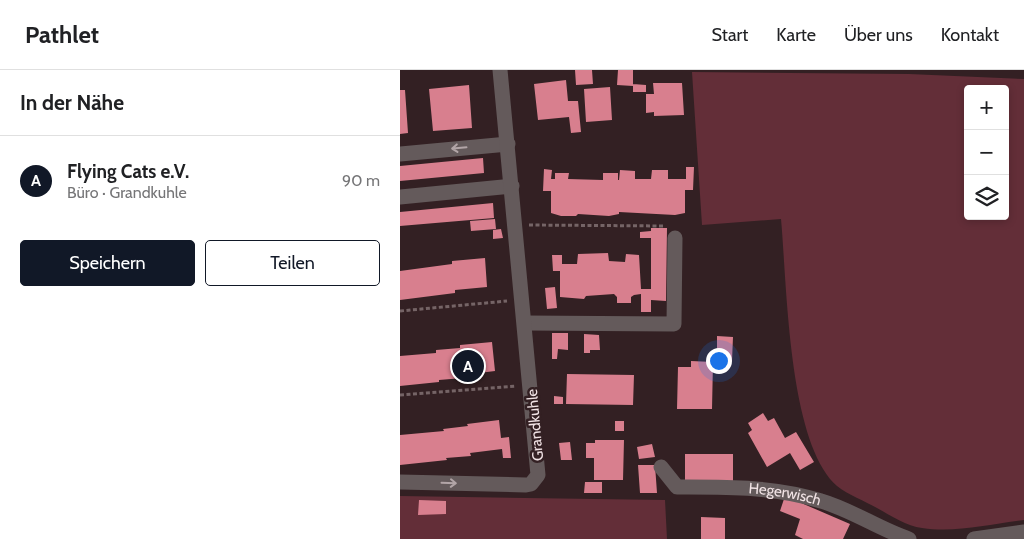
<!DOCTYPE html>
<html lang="de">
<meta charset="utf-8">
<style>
:root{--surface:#fff;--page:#f2f2f2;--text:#202124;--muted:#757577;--line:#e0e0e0;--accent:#111827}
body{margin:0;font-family:Cabin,sans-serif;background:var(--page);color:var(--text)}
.controls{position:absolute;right:15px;top:15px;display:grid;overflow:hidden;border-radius:5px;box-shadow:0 2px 8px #0003}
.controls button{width:45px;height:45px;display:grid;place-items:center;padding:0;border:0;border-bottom:1px solid var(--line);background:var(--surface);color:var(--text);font:25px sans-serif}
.you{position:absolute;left:318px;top:290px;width:18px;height:18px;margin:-12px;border:4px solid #fff;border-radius:50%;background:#1a73e8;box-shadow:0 0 0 8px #1a73e833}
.badge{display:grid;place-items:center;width:32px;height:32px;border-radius:50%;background:var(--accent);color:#fff;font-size:16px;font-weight:700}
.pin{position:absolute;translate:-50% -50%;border:2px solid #fff;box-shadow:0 1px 5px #0006}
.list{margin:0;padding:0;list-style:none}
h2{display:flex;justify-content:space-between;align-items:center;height:65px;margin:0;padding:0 20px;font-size:21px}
h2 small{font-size:16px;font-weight:400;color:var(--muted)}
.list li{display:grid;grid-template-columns:32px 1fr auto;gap:15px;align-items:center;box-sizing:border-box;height:90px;padding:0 20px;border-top:1px solid var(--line)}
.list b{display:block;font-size:19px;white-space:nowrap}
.list p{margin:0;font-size:16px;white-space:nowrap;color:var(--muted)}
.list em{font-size:16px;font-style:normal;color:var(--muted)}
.actions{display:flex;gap:10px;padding:15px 20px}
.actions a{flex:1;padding:11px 0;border:1px solid var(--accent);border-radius:5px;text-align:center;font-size:18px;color:var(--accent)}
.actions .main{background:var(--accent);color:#fff}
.icon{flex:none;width:28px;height:28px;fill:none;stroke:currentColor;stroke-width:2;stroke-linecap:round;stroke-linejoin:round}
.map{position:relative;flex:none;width:624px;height:469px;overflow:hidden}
header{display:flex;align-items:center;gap:30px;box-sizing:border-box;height:70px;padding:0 25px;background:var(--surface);border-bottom:1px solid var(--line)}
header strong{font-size:24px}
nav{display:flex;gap:28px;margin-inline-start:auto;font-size:18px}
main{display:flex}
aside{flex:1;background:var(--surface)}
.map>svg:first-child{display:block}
.green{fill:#632e38;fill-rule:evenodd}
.building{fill:#d87f8e}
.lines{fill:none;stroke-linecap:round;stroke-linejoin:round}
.path{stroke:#756466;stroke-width:3;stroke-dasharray:4 2.5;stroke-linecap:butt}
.minor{stroke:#645a5b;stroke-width:15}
.oneway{stroke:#b2a5a7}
.labels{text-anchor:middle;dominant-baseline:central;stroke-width:5;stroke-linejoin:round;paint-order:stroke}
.street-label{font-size:15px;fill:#f1e3e5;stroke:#332023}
</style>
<header>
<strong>Pathlet</strong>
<nav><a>Start</a><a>Karte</a><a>Über uns</a><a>Kontakt</a></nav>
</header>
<main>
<aside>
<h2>In der Nähe<small></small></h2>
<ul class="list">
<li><span class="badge">A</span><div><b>Flying Cats e.V.</b><p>Büro · Grandkuhle</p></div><em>90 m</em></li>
</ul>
<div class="actions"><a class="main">Speichern</a><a>Teilen</a></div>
</aside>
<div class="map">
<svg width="624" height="469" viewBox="0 0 624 469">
<rect width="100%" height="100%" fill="#332023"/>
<path class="green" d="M292,2L509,4L624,9V450C591,454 556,463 522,458C507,456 491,446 477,438C465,431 448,425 437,416C388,373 387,214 381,149L302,155ZM568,19H605V146H568Z
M0,426L265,430L267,469H0Z"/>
<path class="building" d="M175,0H192L193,14L176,15Z
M218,0H233V16L217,15Z
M166,10L168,31H178L181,62L171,63L169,47L138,50L134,14Z
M253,13H282L284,45L254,46V42L246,43V24H254Z
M233,14L246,15V22H233Z
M69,15L72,58L33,61L29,19Z
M210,17L212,50L186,52L184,19Z
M0,20H5L8,63L0,64Z
M83,88L84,103L0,111V96Z
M286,97H294L293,120H285V143L275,145L219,142V144L209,146L178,144L176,146H161L151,143V121H143L144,99L152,100L151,109H155V103H169L168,109L203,110V103H218V110H219L220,100L235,101V109H251L252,100H268V109H286Z
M93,133L94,148L0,156V142Z
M95,149L96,159L71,161L70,151Z
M251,158H267L266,231L251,230V242H241V224L234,225L231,227V233H217V227L214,224L186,226L184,229L160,227V201H153L152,185H162V194H177L178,184L208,183L209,191L225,192L226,184L239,185L241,219H251V168H240V162L251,161Z
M101,159L103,168L93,169V160Z
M85,188L87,217L55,220V223L0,230V201L52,194V191Z
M155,217L157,238L147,239L145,218Z
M152,263H168V280L158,279L157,289H152Z
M184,264L199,265L200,280H190V283H184Z
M317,266L333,267L332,291H317Z
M92,272L95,301L63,305V308L39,310V312L0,316V286L36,283V280L60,278V275Z
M291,291L313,292L312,339H277L278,297H291Z
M167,304L234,305L233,335L166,334Z
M154,326L163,327V334H154Z
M363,343L368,351L374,348L385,368L396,362L414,392L400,400L390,383L367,397L348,363L352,360L348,353Z
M99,350L101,368L109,367L111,388H103L102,379L70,383L71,386L46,388L47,390L0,395V365L44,361L43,359L68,356L67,354Z
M215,351H224V361H215Z
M195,370H224L223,410H194V388H186V373H195Z
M170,372L172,390H161L159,373Z
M252,374L255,387L239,389L237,377Z
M285,384H333V411L285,412Z
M238,395H255L257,423H240Z
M185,412H202V423H184Z
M385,426L450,454L443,469H403L395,465L400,449L380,441Z
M19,430L46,431V444L18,445Z
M301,447L325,448V469H301Z"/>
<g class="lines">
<path class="path" d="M129,155L265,156
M0,241L107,231
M0,325L116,316"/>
<g class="minor">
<path d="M0,84L108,74"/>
<path d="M0,127L112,116"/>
<path d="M125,253L274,254L275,168"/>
<path id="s1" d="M261,397L277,417C325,417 374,416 421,431C452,440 479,459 509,469"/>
<path d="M0,412L126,415L131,414L138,405L100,0"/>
<path d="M574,469L624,462"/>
</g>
</g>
<defs><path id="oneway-shaft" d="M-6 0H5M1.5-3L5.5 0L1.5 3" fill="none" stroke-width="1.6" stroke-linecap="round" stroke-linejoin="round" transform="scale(1.25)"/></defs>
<g class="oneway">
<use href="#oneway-shaft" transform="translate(59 78) rotate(175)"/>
<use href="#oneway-shaft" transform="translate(49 413) rotate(2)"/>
</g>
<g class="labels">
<g class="street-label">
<text transform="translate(135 355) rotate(-95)">Grandkuhle</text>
<text stroke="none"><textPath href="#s1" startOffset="134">Hegerwisch</textPath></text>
</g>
</g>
</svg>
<div class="controls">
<button>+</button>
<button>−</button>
<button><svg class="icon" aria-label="layers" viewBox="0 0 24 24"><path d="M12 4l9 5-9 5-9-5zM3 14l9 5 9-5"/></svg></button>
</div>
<div class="you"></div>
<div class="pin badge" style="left:68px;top:296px">A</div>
</div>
</main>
